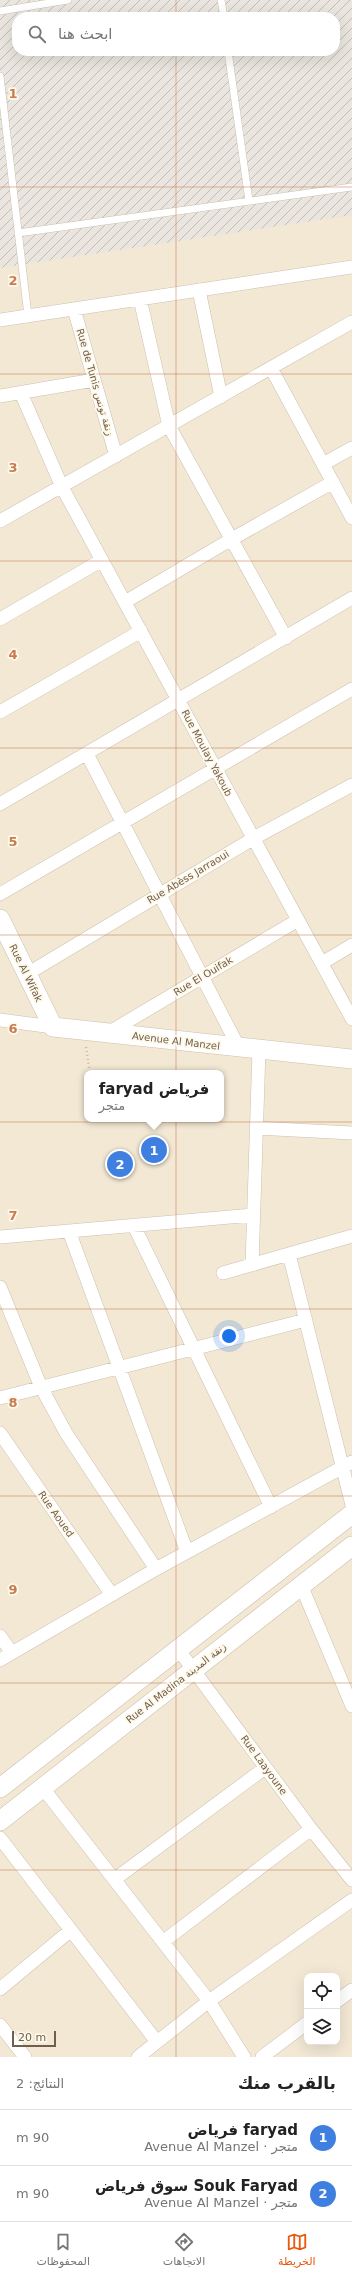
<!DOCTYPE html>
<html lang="ar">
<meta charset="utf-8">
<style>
:root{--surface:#fff;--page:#f6f6f6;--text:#222;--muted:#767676;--line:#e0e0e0;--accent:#ea580c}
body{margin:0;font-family:"DejaVu Sans","Noto Sans Arabic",sans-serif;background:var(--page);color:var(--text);direction:rtl}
.controls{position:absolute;right:12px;bottom:12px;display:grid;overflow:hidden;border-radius:8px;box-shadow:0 4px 16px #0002}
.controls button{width:36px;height:36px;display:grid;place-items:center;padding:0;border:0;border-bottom:1px solid var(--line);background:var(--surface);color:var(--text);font:20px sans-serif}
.scale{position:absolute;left:12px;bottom:10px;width:44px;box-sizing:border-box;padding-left:4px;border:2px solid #715e4c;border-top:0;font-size:11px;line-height:14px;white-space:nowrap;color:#715e4c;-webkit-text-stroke:3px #fef9ea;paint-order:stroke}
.you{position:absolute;left:229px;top:1336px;width:14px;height:14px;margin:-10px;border:3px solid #fff;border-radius:50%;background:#1a73e8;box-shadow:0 0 0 6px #1a73e833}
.badge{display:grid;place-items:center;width:26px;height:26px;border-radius:50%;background:var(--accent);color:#fff;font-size:13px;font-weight:700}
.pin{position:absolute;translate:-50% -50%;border:2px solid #fff;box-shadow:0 1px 4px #0006}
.popup{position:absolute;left:84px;top:1070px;width:140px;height:52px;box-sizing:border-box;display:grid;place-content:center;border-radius:8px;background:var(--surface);filter:drop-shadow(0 1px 3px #0005);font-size:13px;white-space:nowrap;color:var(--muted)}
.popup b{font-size:15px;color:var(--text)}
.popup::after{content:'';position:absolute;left:50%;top:100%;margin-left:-8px;border:8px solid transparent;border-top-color:var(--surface)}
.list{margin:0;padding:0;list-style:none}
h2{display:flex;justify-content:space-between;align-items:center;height:52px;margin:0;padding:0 16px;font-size:17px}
h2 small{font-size:13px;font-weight:400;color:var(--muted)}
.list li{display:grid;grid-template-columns:26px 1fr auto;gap:12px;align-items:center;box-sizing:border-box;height:56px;padding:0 16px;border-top:1px solid var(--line)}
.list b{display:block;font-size:15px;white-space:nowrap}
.list p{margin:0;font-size:13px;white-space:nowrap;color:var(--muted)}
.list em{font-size:13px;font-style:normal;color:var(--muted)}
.icon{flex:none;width:22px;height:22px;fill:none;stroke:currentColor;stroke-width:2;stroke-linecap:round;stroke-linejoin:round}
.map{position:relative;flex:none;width:352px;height:2057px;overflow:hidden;direction:ltr}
.search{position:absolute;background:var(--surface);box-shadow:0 4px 16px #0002;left:12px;right:12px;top:12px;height:44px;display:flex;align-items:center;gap:10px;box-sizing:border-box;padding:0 14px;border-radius:16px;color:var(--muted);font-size:15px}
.sheet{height:164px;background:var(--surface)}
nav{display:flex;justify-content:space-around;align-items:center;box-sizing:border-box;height:56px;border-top:1px solid var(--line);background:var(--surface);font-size:11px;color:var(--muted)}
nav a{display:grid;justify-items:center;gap:2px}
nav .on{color:var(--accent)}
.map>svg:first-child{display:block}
.residential{fill:#f2e8d4;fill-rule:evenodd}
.industrial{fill:url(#industrial-furrows);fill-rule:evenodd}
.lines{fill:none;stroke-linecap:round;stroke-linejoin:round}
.lane-casing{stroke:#cdc0af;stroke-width:8}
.street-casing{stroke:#cdc0af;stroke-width:14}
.secondary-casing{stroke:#cebfaa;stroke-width:20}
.path{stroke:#d3bba2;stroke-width:2.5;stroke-dasharray:1 3;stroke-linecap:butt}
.lane{stroke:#fff;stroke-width:7}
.street{stroke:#fff;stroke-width:13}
.secondary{stroke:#fff;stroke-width:19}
.grid{fill:none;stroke:#c77c51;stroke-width:1;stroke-opacity:0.55}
.labels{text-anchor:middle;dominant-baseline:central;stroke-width:3.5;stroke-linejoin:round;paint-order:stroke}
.street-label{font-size:10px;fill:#715e4c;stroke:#fef9ea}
.grid-label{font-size:13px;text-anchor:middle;font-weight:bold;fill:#c77c51;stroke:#fef9ea;stroke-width:3.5;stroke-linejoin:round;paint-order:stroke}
</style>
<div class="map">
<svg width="352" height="2057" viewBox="0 0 352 2057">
<defs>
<pattern id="industrial-furrows" width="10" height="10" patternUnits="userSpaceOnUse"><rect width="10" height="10" fill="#eae6df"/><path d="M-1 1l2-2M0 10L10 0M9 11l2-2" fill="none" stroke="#c2beb7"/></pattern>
</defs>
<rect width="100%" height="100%" fill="#fbf5e5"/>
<path class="residential" d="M0,0H352V2057H0ZM17,17H335V51H17ZM87,1073H221V1119H87ZM307,1976H337V2042H307Z"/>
<path class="industrial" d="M0,0H352V215L0,268ZM17,17H335V51H17Z"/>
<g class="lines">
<defs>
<path id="lane" d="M221,0L224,17
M0,11L68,0
M228,51L249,201
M0,76L28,316
M18,233L352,187"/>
<path id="street" d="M199,290L221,397
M140,299L169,426L286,638
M74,309L116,456
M0,320L352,267
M271,368L352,518
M21,393L62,487L352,1019
M0,396L94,380
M323,464L352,448
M0,521L352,322
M125,602L230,540L333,482
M0,619L102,560
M0,712L141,631
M87,754L239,1048
M0,804L352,598
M0,894L352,689
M322,963L352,945
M27,974L254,838L352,785
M0,1020L53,1027
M108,1033L298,920
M256,1128L352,1133
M134,1226L271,1507
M69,1231L187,1552
M0,1237L253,1215
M289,1254L352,1505
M252,1265L259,1050
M223,1273L352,1236
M0,1287L41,1387L66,1433L156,1569
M0,1398L306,1320
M0,1433L112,1595
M301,1585L352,1706
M0,1636L12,1653
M178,1649L311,1829L352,1880
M0,1660L156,1569L352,1462
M42,1787L209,2001L244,2057
M0,1838L157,2042
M115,1879L265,1768
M164,1941L311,1829
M0,1989L71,1930
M337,2001L352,1990
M0,2025L25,2057
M138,2057L209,2001L352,1900
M262,2057L307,2023"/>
<path id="secondary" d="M0,919L53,1027L352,1059
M0,1788L352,1514
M0,1821L352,1546"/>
</defs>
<use href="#lane" class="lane-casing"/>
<use href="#street" class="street-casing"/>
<use href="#secondary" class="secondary-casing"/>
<path class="path" d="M86,1047L90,1073"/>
<use href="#lane" class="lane"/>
<use href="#street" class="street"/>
<use href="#secondary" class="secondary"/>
</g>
<path class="grid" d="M176,0V17M176,51V2057M0,187H352M0,374H352M0,561H352M0,748H352M0,935H352M0,1122H352M0,1309H352M0,1496H352M0,1683H352M0,1870H352"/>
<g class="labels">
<g class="street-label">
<text transform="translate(95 382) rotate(74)">Rue de Tunis زنقة تونس</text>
<text transform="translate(207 753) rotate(62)">Rue Moulay Yakoub</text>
<text transform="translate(188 877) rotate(-31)">Rue Abèss Jarraoui</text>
<text transform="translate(26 973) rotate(64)">Rue Al Wifak</text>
<text transform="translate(203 976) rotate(-31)">Rue El Ouifak</text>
<text transform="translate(176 1041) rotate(7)">Avenue Al Manzel</text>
<text transform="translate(56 1514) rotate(55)">Rue Aoued</text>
<text transform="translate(176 1683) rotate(-38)">Rue Al Madina زنقة المدينة</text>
<text transform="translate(264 1765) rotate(54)">Rue Laayoune</text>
</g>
</g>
<g class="grid-label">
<text x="13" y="98">1</text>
<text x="13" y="285">2</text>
<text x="13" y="472">3</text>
<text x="13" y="659">4</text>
<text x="13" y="846">5</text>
<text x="13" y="1033">6</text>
<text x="13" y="1220">7</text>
<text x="13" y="1407">8</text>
<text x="13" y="1594">9</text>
</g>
</svg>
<div class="controls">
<button><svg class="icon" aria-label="locate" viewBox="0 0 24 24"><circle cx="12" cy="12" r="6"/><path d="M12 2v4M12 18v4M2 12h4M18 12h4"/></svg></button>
<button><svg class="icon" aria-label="layers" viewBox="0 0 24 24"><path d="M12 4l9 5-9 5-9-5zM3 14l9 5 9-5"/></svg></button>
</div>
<div class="scale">20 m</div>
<div class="you"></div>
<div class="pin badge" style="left:154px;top:1150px;background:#3f7fe0">1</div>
<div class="popup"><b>faryad فرياض</b>متجر</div>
<div class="pin badge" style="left:120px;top:1164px;background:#3f7fe0">2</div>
<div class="search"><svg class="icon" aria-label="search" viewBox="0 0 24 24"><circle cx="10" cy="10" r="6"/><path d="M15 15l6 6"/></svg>ابحث هنا</div>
</div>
<section class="sheet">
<h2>بالقرب منك<small>النتائج: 2</small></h2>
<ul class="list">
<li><span class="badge" style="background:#3f7fe0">1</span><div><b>faryad فرياض</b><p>متجر · Avenue Al Manzel</p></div><em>90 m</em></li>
<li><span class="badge" style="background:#3f7fe0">2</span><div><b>Souk Faryad سوق فرياض</b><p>متجر · Avenue Al Manzel</p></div><em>90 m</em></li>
</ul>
</section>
<nav>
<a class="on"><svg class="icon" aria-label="map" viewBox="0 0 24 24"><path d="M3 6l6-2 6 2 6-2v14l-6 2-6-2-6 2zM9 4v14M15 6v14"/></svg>الخريطة</a>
<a><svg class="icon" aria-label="directions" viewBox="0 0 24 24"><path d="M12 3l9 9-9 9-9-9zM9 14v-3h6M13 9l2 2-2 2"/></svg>الاتجاهات</a>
<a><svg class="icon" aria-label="saved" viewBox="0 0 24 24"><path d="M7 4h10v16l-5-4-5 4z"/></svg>المحفوظات</a>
</nav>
